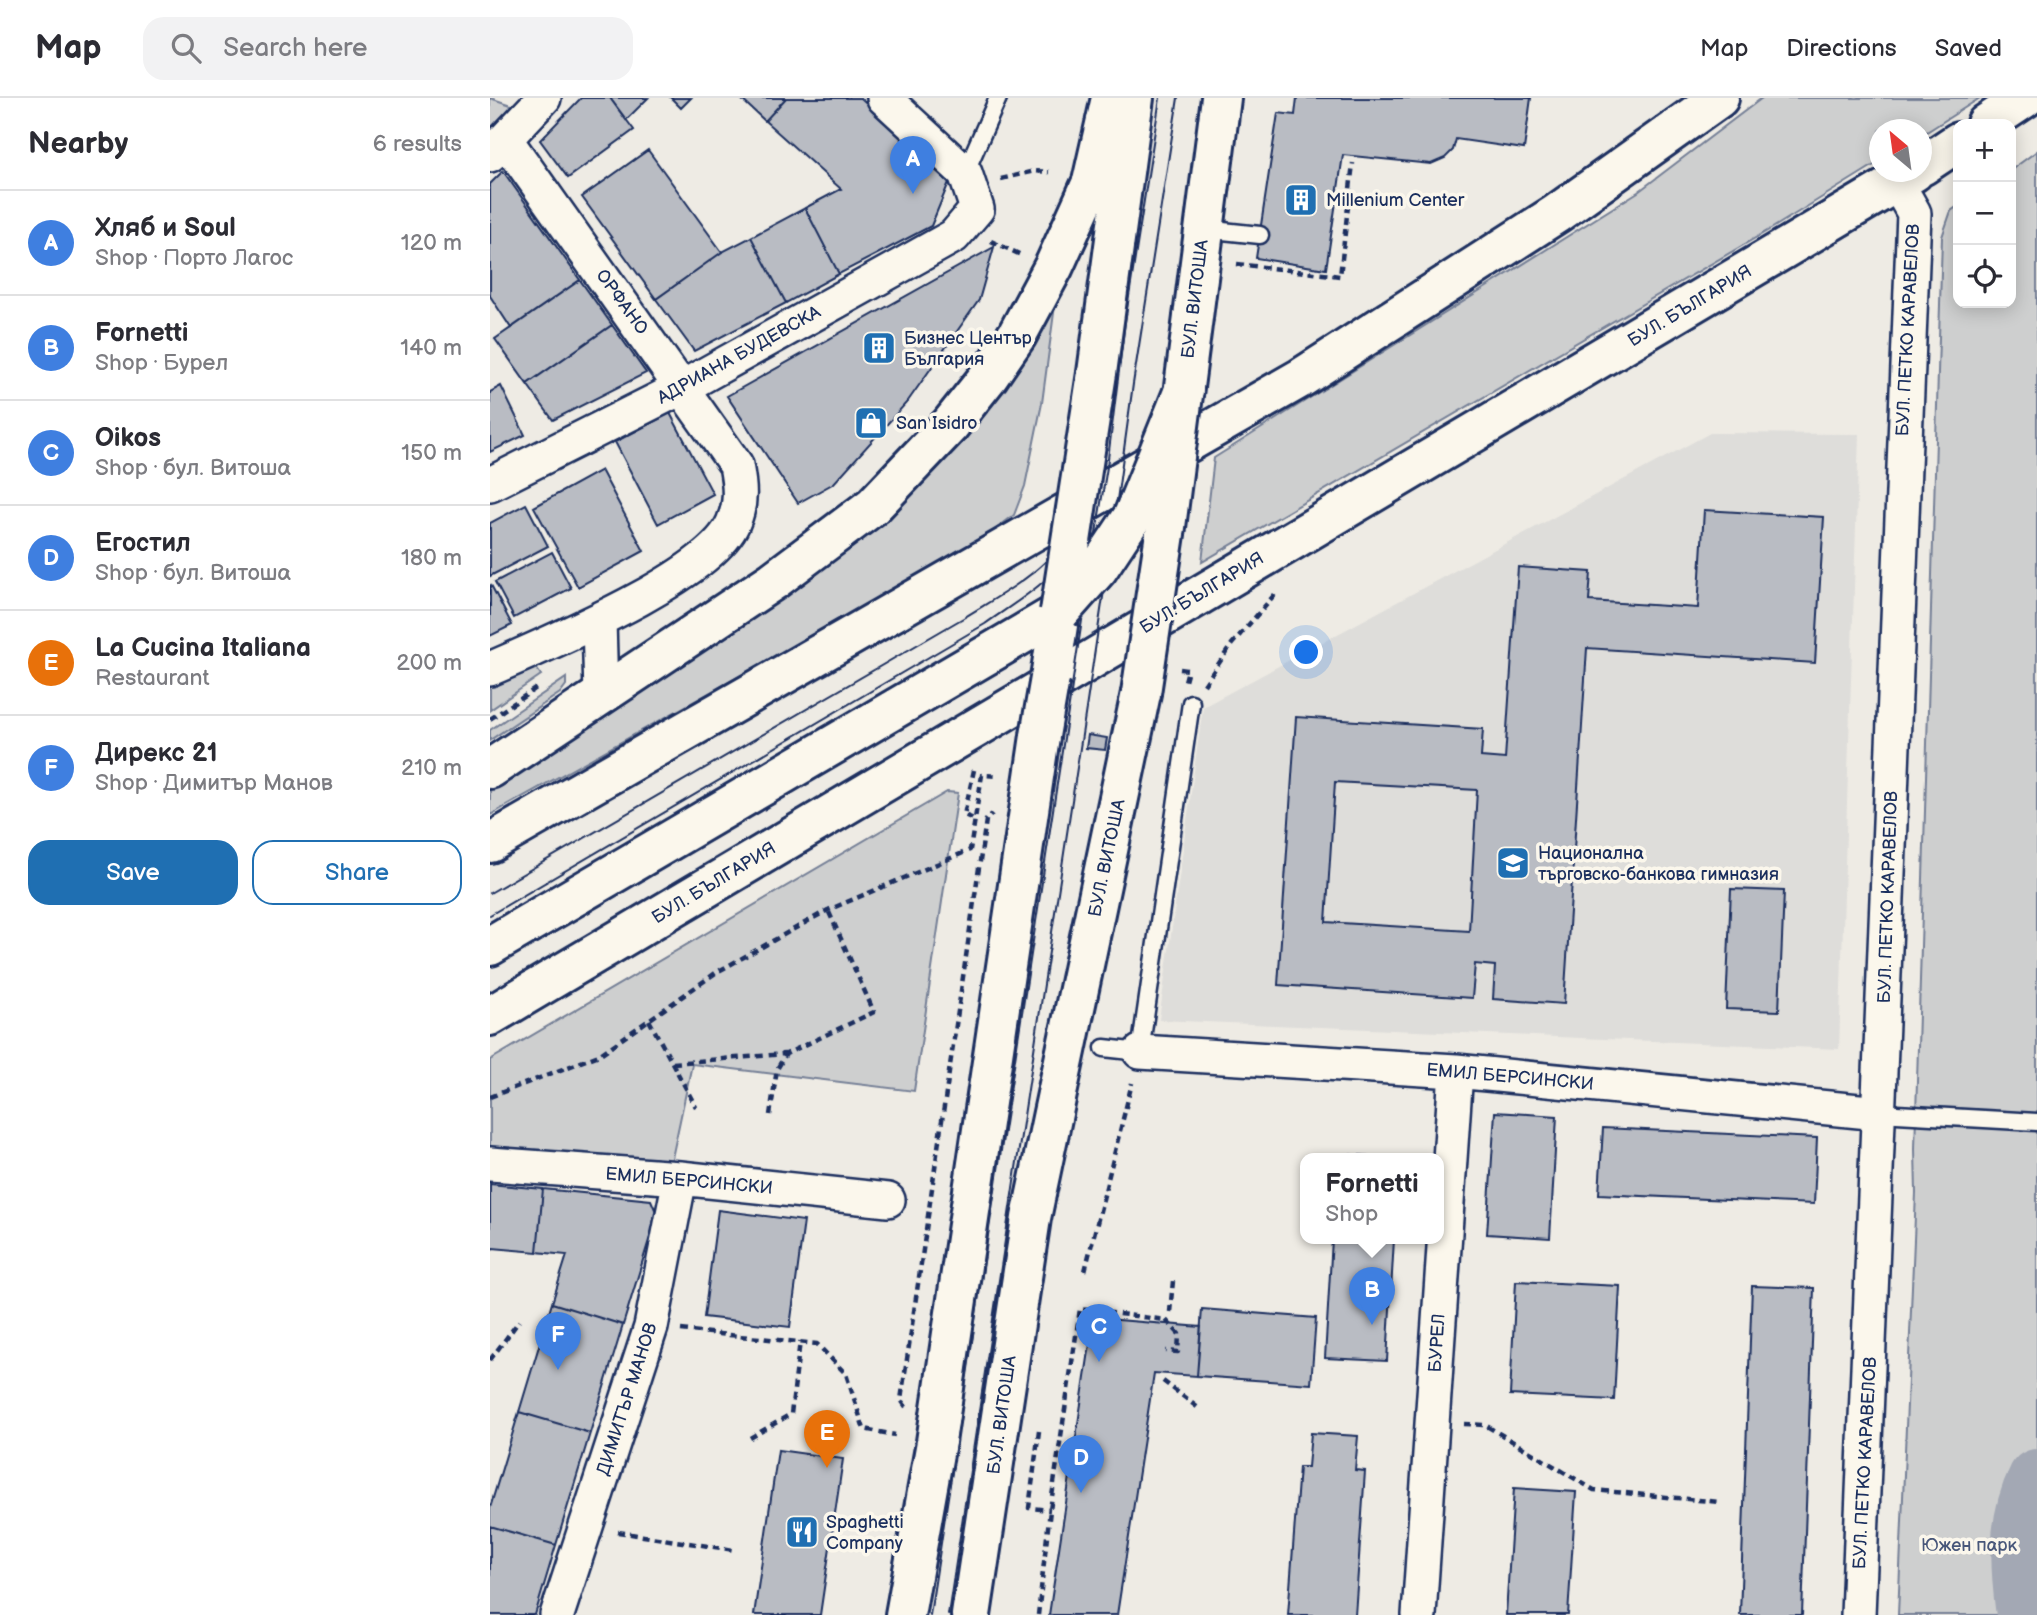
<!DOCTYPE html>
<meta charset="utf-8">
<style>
:root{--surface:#fff;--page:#f2f2f3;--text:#2b2b33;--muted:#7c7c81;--line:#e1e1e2;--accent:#1f6fb2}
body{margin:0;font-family:"Balsamiq Sans",sans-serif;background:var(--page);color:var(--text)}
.controls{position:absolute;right:21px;top:21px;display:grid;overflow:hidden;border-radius:14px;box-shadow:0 4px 18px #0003}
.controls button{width:63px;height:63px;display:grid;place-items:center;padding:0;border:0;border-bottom:2px solid var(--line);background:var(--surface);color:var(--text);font:35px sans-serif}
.compass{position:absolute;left:1379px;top:21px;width:63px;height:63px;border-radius:50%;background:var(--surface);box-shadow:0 4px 18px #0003;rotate:331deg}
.you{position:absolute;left:817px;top:555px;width:24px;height:24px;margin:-18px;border:5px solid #fff;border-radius:50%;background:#1a73e8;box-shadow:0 0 0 10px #1a73e833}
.badge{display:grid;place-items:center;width:46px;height:46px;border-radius:50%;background:var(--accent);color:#fff;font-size:23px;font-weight:700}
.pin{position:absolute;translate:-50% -58px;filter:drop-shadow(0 2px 4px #0008)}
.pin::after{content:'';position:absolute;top:37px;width:24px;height:21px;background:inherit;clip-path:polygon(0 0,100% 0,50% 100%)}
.popup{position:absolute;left:810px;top:1055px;width:144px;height:91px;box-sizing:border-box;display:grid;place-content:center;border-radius:14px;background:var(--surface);filter:drop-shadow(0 2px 5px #0005);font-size:23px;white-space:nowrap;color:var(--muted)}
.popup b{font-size:26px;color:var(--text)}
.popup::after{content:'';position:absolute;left:50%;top:100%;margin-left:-14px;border:14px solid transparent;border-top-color:var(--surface)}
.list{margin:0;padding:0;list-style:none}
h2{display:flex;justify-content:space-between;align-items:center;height:91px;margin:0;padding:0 28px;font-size:30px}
h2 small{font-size:23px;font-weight:400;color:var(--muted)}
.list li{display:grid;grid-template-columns:46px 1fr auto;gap:21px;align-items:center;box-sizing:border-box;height:105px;padding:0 28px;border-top:2px solid var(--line)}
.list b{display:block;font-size:26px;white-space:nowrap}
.list p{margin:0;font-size:23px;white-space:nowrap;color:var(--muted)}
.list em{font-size:23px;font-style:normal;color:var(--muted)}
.actions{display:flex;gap:14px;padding:21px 28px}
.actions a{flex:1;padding:16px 0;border:2px solid var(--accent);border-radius:21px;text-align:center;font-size:24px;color:var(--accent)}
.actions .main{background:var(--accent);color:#fff}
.icon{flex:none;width:38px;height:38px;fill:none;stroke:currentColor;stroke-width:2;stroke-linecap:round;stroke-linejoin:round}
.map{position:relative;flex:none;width:1547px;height:1517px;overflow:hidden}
header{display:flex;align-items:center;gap:42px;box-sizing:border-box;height:98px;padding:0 35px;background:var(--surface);border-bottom:2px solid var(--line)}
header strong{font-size:33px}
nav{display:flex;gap:38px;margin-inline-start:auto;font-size:24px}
.search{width:490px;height:63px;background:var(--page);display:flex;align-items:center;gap:18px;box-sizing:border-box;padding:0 24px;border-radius:21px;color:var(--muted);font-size:26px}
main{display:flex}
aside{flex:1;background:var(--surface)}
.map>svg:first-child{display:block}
.built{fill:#deddda}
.green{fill:#cecfcf;stroke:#747f96;stroke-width:2}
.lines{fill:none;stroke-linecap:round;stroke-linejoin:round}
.river{stroke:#a3a8b4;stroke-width:58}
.building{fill:#b9bcc3;stroke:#1b2f5e;stroke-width:2;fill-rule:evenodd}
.service-casing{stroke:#1b2f5e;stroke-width:21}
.minor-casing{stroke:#1b2f5e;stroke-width:38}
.tertiary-casing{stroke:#1b2f5e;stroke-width:44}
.primary-casing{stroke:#1b2f5e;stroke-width:44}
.path{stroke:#1b2f5e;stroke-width:4.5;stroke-dasharray:7 5;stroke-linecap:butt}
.service{stroke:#fbf7ec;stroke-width:16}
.minor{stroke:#fbf7ec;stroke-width:33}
.tertiary{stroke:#fbf7ec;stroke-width:38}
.primary{stroke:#fbf7ec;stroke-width:38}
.tram{stroke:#1b2f5e;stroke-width:2}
.tertiary-bridge-casing{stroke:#1b2f5e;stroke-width:44;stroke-linecap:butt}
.primary-bridge-casing{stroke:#1b2f5e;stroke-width:44;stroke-linecap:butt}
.tertiary-bridge{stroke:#fbf7ec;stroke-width:38}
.primary-bridge{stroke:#fbf7ec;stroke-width:38}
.labels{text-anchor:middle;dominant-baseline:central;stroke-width:7;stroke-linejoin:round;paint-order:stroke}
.poi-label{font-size:18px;fill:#1b2f5e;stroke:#fbf7ec;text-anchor:start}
.street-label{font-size:18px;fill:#1b2f5e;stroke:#fbf7ec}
.park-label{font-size:18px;fill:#48577a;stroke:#fbf7ec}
</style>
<header>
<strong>Map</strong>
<div class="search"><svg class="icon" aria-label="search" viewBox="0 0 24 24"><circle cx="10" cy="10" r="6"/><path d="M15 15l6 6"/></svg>Search here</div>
<nav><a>Map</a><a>Directions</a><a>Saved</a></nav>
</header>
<main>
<aside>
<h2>Nearby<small>6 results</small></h2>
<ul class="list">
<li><span class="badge" style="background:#3f7fe0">A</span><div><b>Хляб и Soul</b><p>Shop · Порто Лагос</p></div><em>120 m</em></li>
<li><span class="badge" style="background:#3f7fe0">B</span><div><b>Fornetti</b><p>Shop · Бурел</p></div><em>140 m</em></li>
<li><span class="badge" style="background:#3f7fe0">C</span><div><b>Oikos</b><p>Shop · бул. Витоша</p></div><em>150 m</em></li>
<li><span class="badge" style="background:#3f7fe0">D</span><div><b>Егостил</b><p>Shop · бул. Витоша</p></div><em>180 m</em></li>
<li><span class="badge" style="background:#e8710a">E</span><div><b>La Cucina Italiana</b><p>Restaurant</p></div><em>200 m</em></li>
<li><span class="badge" style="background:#3f7fe0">F</span><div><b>Дирекс 21</b><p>Shop · Димитър Манов</p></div><em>210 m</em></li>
</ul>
<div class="actions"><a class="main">Save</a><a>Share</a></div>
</aside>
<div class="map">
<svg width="1547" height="1517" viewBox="0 0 1547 1517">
<rect width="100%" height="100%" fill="#eeebe4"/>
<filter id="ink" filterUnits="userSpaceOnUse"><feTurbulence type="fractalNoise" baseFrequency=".0143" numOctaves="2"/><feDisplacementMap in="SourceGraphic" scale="14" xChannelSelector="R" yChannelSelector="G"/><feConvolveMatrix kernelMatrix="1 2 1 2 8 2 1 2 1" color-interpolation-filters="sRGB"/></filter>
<g filter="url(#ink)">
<path class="built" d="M1220,335L1369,336L1349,951L669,922L713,609Z"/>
<path class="green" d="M0,0L24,8L0,35Z
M1272,0H1490L1432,37V32H1390L1389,64L1284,129L712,464L724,360L1148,94Z
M1547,53V1517H1408L1426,1095L1425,1051L1452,139L1461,113L1468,108V205H1521V72Z
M567,192L552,305L535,388L524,417L485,447L0,717V688L330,466Z
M42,564L51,577L0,612V585Z
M76,580V587L70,595L0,642V632Z
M457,694L468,695L424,993L202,966L178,1079L0,1066V962Z"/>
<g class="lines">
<path class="river" d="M1535,1517C1529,1470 1525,1424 1547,1380"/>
</g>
<path class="building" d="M91,0H120L144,32L78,80L50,42Z
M120,0H158L136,22Z
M181,0H201L191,10Z
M250,0H296L275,23Z
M296,0H371L460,82L441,128L349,176L315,110L351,91L275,23Z
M807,0H1041L1034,51L966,41L963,52L955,60L941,66L853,57L836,171L766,160L788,15L805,17Z
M158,52L232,154L166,201L92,99Z
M13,73L90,182L21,230L0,198V86Z
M315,110L349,176L296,205L261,139Z
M261,139L296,205L204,253L166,201L232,154Z
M504,149L489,202L418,303L344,385L308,405L237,298Z
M90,182L122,227L37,286L5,241Z
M122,227L156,275L63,322L37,286Z
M11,288L35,337L0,354V294Z
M180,315L223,396L168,426L125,344Z
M111,372L154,453L88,489L44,409Z
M36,406L58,448L0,478V425Z
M1214,412L1334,419L1325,565L1097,550L1074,906L1003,901L1005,868L985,866L982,900L788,887L806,619L993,631L991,659L1015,661L1028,469L1101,474L1099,503L1208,510ZM845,684L987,692L979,833L836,824Z
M62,454L81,490L24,520L5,484Z
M1,487L22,527L0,538V488Z
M598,637L617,640L615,652L596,650Z
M1241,791L1294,793L1289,913L1236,911Z
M1005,1014L1067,1018L1060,1140L997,1136Z
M1113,1030L1327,1040L1324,1106L1109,1096Z
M848,1056L910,1060V1061H847Z
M0,1086L53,1091L47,1154L3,1150L0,1153Z
M53,1091L161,1102L167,1116L133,1227L62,1205L77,1157L47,1154Z
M228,1112L314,1123L300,1229L214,1219Z
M842,1141H904L897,1263L835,1260Z
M1026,1183L1130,1188L1124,1302L1020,1297Z
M1262,1188L1324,1190L1312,1517H1250Z
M62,1205L133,1227L100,1335L29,1314Z
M712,1211L826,1220L821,1286L707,1278Z
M604,1220L711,1229L707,1278L664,1275L627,1517H559Z
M29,1314L100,1335L66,1447L0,1428V1410Z
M821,1335L868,1338L865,1372L875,1373L865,1517H798L809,1369H818Z
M288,1352L353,1361L330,1517H264Z
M1024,1390L1086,1394L1078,1517H1016Z
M0,1428L66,1447L45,1517H0Z"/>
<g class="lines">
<defs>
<path id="service" d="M475,75L508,0
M714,131L770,137
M614,950L650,954L701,605
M1389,1015L1547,1024"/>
<path id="minor" d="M0,57L54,0
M0,386L193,289L464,138L487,111L475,75L394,0
M109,522L111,598
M0,571C56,546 219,480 243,425C252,405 250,388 246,367L16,42
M650,954L966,973L1389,1015
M0,1066L190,1080L398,1102
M67,1517L161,1229L190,1080
M929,1517L966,973
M1368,1517C1389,1050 1404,582 1424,115L1407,85"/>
<path id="tertiary" d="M703,219L731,0
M607,275L644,0
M560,580L570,514
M415,1517L446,1344L550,638
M481,1517L541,1120L651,595"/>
<path id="primary" d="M1496,26L1535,0
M1432,68L1468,44
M0,671L283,483L383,408L460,327L499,278L527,237L564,168L602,84L621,0
M0,745L811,280L1066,116L1229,0
M0,848L570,514
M0,918L1424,74"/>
</defs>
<use href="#service" class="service-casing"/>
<use href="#minor" class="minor-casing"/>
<use href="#tertiary" class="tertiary-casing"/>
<use href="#primary" class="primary-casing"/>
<path class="path" d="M511,81L544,73L559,74
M501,143L531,157
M747,166L850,178L863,65
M690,571L698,572L695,583
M714,587L742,546L786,495
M0,621L48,589
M484,672L474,717L486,722
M159,922L206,1009
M183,965L295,956
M0,999L109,957L227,874L338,812L480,752L492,677L509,678
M280,1017L287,971L296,956L384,914L338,812
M595,1173L642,985
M680,1214L683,1183
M191,1232L327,1246L356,1276L374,1331L405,1337
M0,1262L29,1223
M673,1283L707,1309
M416,1309L411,1302L496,722L502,716
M974,1326L995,1327L1104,1392L1229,1404
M549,1333L539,1410L560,1412
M260,1340L301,1316L310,1243
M128,1434L244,1452
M548,1517L560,1412L590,1211L676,1222L689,1236L688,1254L676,1253"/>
<use href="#service" class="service"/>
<use href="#minor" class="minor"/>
<use href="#tertiary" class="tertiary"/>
<use href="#primary" class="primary"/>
<path class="tram" d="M0,795L475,519C502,502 532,486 555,464C582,436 605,354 617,316
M0,817L495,526C523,506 559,485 579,456C591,440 598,421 605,402
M440,1517L598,483L617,369L635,224L670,0
M458,1517L620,453L643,286L688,0"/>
<defs>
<path id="tertiary-bridge" d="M570,514L607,275
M651,595L676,429L703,219
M550,638L560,580"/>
<path id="primary-bridge" d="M570,514L608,471L643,418L694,292"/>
</defs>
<use href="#tertiary-bridge" class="tertiary-bridge-casing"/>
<use href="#primary-bridge" class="primary-bridge-casing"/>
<use href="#tertiary-bridge" class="tertiary-bridge"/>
<use href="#primary-bridge" class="primary-bridge"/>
</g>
</g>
<defs>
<symbol id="building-square" viewBox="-11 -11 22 22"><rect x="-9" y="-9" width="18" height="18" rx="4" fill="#1f6fb2" stroke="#fbf7ec"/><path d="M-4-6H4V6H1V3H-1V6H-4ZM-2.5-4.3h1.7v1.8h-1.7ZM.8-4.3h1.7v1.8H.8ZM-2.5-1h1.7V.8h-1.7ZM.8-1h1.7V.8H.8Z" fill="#fff"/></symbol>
<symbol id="shop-square" viewBox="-11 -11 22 22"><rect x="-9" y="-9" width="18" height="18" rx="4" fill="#1f6fb2" stroke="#fbf7ec"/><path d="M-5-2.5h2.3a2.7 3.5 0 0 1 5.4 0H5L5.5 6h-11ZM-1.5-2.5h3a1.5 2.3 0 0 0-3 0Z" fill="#fff"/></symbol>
<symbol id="school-square" viewBox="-11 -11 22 22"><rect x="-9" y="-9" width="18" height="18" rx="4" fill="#1f6fb2" stroke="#fbf7ec"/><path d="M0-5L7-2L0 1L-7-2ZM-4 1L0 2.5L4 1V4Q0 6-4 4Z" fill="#fff"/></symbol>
<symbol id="restaurant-square" viewBox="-11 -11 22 22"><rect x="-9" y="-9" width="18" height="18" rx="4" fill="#1f6fb2" stroke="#fbf7ec"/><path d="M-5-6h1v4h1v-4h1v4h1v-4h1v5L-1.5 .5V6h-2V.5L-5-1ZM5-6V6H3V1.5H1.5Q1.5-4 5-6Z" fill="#fff"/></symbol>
</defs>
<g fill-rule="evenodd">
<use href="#building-square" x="792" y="83" width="38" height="38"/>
<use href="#building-square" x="370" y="231" width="38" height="38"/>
<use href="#shop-square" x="362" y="306" width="38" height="38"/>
<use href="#school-square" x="1004" y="746" width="38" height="38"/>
<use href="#restaurant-square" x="293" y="1415" width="38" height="38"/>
</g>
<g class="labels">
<g class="poi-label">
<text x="836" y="102">Millenium Center</text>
<text x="414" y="240">Бизнес Център<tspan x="414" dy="21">България</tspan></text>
<text x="406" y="325">San Isidro</text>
<text x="1048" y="755">Национална<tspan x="1048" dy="21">търговско-банкова гимназия</tspan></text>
<text x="336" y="1424">Spaghetti<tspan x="336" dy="21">Company</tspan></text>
</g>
<g class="street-label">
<text transform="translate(705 201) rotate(-83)">БУЛ. ВИТОША</text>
<text transform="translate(132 204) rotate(54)">ОРФАНО</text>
<text transform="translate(1200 208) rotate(-31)">БУЛ. БЪЛГАРИЯ</text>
<text transform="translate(1418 232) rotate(-87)">БУЛ. ПЕТКО КАРАВЕЛОВ</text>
<text transform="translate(249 257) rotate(-29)">АДРИАНА БУДЕВСКА</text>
<text transform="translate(712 495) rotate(-31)">БУЛ. БЪЛГАРИЯ</text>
<text transform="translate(617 760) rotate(-78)">БУЛ. ВИТОША</text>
<text transform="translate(224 785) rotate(-31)">БУЛ. БЪЛГАРИЯ</text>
<text transform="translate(1398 799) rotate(-88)">БУЛ. ПЕТКО КАРАВЕЛОВ</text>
<text transform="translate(1020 979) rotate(5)">ЕМИЛ БЕРСИНСКИ</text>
<text transform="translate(199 1083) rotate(5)">ЕМИЛ БЕРСИНСКИ</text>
<text transform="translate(947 1245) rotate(-86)">БУРЕЛ</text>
<text transform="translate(137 1301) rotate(-72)">ДИМИТЪР МАНОВ</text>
<text transform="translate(512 1317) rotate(-82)">БУЛ. ВИТОША</text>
<text transform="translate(1375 1365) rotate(-87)">БУЛ. ПЕТКО КАРАВЕЛОВ</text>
</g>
<g class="park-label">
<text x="1479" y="1447">Южен парк</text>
</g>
</g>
</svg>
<div class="controls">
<button>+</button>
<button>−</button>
<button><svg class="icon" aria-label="locate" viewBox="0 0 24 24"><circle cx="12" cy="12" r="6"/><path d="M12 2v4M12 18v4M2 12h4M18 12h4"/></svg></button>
</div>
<svg class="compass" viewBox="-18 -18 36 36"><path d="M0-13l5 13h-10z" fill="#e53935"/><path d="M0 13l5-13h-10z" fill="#7c7c81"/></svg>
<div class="you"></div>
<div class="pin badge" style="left:423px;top:96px;background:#3f7fe0">A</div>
<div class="pin badge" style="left:882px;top:1227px;background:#3f7fe0">B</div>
<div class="popup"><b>Fornetti</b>Shop</div>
<div class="pin badge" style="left:609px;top:1264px;background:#3f7fe0">C</div>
<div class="pin badge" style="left:591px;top:1395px;background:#3f7fe0">D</div>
<div class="pin badge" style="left:337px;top:1370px;background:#e8710a">E</div>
<div class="pin badge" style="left:68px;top:1272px;background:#3f7fe0">F</div>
</div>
</main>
